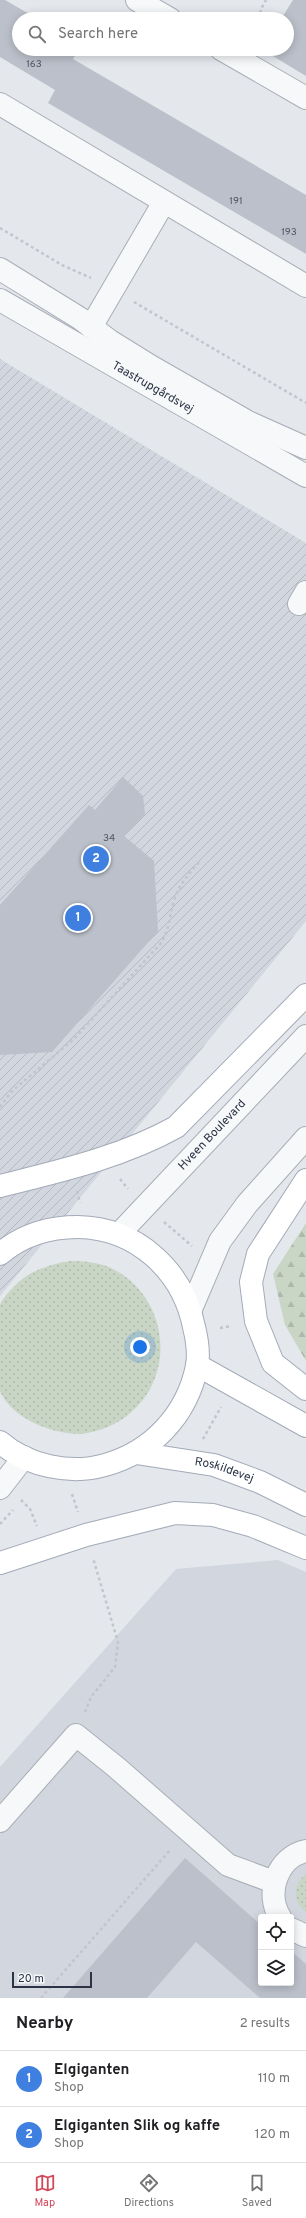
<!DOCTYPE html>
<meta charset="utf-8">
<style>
:root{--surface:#fff;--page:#f6f6f6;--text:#202124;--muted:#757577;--line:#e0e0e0;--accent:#d1495b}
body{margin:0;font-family:Overpass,sans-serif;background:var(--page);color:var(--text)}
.controls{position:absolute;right:12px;bottom:12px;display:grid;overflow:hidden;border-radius:4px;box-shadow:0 2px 10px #0003}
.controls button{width:36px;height:36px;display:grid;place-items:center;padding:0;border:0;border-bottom:1px solid var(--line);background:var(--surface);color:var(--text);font:20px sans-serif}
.scale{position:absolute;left:12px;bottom:10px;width:80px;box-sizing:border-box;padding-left:4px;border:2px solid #2b3445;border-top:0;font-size:11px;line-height:14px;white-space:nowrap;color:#2b3445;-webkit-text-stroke:3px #f4f6f9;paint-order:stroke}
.you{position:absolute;left:140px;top:1347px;width:14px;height:14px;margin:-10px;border:3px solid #fff;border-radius:50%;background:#1a73e8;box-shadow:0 0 0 6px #1a73e833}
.badge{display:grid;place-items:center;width:26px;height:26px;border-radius:50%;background:var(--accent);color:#fff;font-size:13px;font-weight:700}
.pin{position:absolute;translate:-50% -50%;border:2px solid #fff;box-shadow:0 1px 4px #0006}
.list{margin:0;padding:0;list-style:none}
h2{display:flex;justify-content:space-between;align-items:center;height:52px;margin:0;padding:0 16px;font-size:17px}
h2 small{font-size:13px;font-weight:400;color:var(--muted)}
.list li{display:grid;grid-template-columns:26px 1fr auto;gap:12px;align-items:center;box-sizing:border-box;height:56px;padding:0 16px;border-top:1px solid var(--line)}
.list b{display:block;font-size:15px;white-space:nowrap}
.list p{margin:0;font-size:13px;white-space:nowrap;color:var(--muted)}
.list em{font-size:13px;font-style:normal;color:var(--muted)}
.icon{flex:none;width:22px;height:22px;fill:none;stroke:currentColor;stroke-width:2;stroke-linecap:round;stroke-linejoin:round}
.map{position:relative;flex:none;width:306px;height:1998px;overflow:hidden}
.search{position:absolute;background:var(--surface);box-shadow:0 2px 10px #0003;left:12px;right:12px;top:12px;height:44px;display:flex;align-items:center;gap:10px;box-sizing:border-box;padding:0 14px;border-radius:22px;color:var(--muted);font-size:15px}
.sheet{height:164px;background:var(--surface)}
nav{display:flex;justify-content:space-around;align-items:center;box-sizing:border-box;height:56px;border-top:1px solid var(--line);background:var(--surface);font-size:11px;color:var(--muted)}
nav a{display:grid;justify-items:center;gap:2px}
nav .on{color:var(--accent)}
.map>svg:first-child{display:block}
.built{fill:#d2d6de;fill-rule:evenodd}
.industrial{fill:url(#industrial-furrows)}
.grass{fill:url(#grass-dots)}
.forest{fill:url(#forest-firs)}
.building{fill:#bbc0ca}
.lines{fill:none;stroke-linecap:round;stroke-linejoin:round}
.minor-casing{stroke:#a9aeb7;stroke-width:24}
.major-casing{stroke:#a3abb8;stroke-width:24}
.path{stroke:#c2c5cb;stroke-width:2.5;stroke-dasharray:3 3;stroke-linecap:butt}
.minor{stroke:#f7f8fa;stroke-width:22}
.major{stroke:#fff;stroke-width:22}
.labels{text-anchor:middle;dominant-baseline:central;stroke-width:3;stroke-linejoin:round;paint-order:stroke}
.number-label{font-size:10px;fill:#4f5766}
.street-label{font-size:12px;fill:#2b3445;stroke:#f4f6f9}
</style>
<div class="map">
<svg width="306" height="1998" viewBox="0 0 306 1998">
<defs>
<pattern id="industrial-furrows" width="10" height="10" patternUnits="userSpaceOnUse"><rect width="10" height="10" fill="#d2d6de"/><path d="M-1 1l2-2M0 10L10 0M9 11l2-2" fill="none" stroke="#b4b8c0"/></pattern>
<pattern id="grass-dots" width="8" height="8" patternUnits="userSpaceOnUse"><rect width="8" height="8" fill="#c9d6c5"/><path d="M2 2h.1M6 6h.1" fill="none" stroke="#adb8ab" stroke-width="1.8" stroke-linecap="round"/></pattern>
<pattern id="forest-firs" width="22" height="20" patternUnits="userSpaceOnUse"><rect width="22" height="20" fill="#c9d6c5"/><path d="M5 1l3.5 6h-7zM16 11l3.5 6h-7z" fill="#adb8ab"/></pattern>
</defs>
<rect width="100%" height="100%" fill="#e4e7ec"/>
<path class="built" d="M278,1560L306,1572V1998H0V1767L176,1569ZM261,1917H291V1983H261Z"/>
<path class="industrial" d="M0,359L306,543V921L0,1296Z"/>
<path class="grass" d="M70,1261C83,1261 96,1262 109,1267C170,1295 179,1379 124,1418C111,1427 95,1433 79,1434C52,1434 11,1418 0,1391C0,1383 0,1359 0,1349C0,1335 0,1320 0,1306C1,1301 6,1295 10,1291C26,1272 46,1265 70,1261Z
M306,1874V1912C292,1903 293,1884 306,1874Z"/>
<path class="forest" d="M306,1223V1361L285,1325L273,1274Z"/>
<path class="building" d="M0,0H5L38,19H19V49H79L73,59L306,195V254L48,103L55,90L0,57Z
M293,0H306V76L263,50L287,49V19H281Z
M123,777L143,796L145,814L124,836L154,861L158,931L52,1052L0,1055V905L89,805L95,810Z
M185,1858L261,1925V1983H291V1951L306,1964V1998H260L196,1942L147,1998H63Z"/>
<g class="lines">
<defs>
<g id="minor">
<path d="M137,0L170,19"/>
<path d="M221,49L306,98"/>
<path d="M0,104L306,286"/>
<path d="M0,269L81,319L110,341L152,367L248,422L306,448"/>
<path id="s1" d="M0,300L306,476"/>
<path d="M91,327L164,202"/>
<path d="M299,604L306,592"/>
<path id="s2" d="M119,1234L306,1036"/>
<path d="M191,1309L220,1241L247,1204L306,1138"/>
<path d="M0,1488L24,1457"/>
<path d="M0,1821L76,1735L116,1767L228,1865L274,1882"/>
<path d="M280,1917C265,1894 277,1857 306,1851"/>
<path d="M291,1929L306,1936"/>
</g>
<g id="major">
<path d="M306,1180L258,1254L251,1282L256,1321L273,1363L306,1389"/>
<path d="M0,1186C60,1171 122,1157 176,1127L306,995"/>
<path d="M0,1254C22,1235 50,1227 78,1227C137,1228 183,1271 194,1327C197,1339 199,1354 197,1366C187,1415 152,1452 105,1465C71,1475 27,1466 0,1442"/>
<path d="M197,1365L306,1426"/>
<path id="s3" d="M136,1453L214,1465L260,1482L306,1505"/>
<path d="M0,1563L86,1535L175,1513L213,1515L253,1526L306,1548"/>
</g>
</defs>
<use href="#minor" class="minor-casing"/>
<use href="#major" class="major-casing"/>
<path class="path" d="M259,19L261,9L266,0
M0,228L62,265L91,278
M134,302L306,403
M0,1107L11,1092L74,1039L161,943C170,929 169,916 174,901C179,884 189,874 200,861
M120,1179L128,1189
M77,1191L80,1203
M164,1222L192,1246
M220,1328L232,1326
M203,1439L221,1407
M72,1494L78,1512
M21,1500L30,1509L37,1526
M0,1524L13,1510
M85,1712L91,1697L115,1667L118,1642L93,1558
M41,1998L171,1849"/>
<use href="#minor" class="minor"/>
<use href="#major" class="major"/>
</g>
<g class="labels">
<g class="number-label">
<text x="34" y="64">163</text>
<text x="236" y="201">191</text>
<text x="289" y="232">193</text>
<text x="109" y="838">34</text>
</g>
<g class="street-label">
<text stroke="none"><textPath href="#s1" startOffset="176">Taastrupgårdsvej</textPath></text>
<text stroke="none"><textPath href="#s2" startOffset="136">Hveen Boulevard</textPath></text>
<text stroke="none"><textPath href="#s3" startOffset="90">Roskildevej</textPath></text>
</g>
</g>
</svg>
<div class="controls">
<button><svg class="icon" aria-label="locate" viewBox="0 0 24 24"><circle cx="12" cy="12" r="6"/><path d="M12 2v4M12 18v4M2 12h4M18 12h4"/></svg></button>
<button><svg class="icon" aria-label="layers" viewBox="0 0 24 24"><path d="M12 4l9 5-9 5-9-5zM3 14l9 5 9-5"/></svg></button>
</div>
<div class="scale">20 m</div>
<div class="you"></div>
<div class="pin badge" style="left:78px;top:918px;background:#3f7fe0">1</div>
<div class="pin badge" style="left:96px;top:859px;background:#3f7fe0">2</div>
<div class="search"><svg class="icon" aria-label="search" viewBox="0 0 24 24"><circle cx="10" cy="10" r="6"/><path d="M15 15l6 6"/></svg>Search here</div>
</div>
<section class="sheet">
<h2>Nearby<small>2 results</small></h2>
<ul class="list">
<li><span class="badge" style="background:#3f7fe0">1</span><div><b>Elgiganten</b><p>Shop</p></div><em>110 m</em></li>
<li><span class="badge" style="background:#3f7fe0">2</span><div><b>Elgiganten Slik og kaffe</b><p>Shop</p></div><em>120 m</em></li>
</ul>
</section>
<nav>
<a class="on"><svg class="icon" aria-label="map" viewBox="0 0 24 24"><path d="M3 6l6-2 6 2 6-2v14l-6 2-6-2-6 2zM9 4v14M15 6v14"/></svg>Map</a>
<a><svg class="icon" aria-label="directions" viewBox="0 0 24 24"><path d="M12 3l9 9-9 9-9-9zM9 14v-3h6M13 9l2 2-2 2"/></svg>Directions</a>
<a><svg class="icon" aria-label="saved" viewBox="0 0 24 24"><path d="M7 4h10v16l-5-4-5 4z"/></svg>Saved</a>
</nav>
